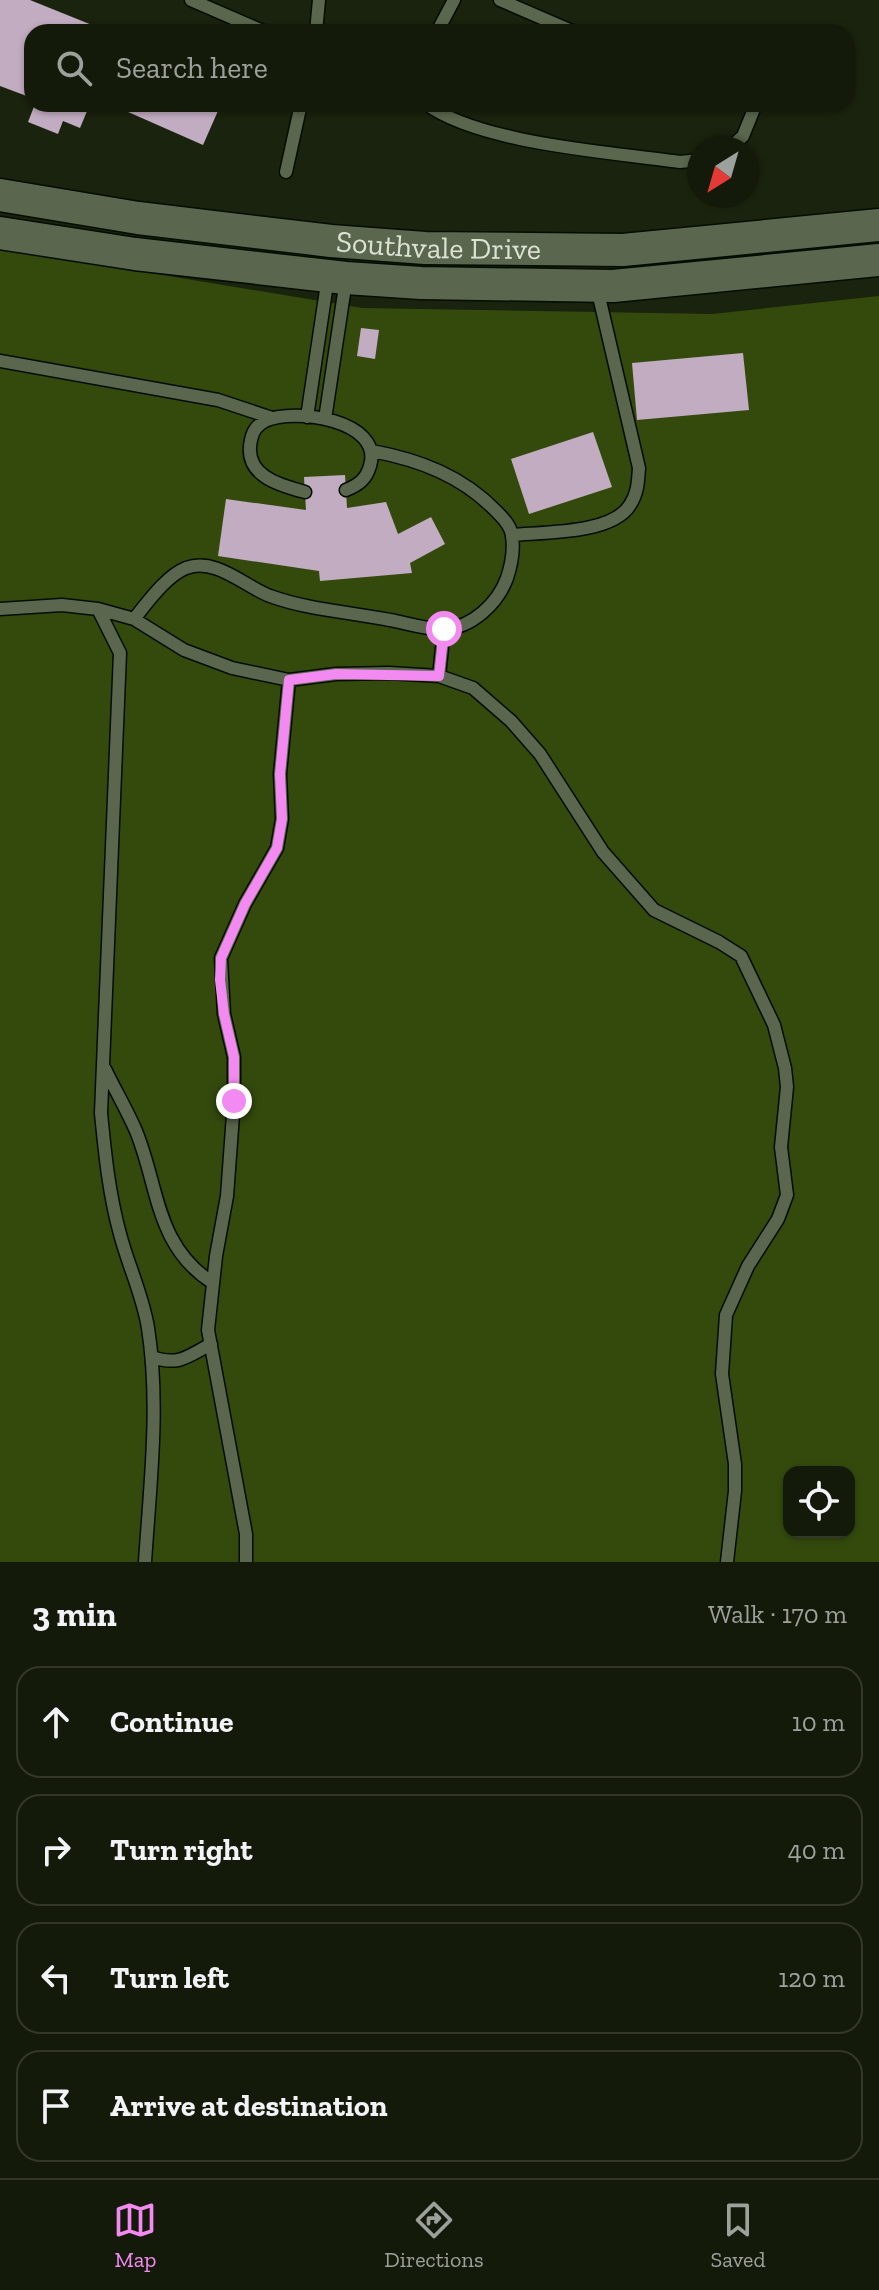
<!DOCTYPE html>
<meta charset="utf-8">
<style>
:root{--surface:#141a0a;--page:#1d2313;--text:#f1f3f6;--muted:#9da19c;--line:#33382b;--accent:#f38af2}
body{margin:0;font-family:"Zilla Slab",serif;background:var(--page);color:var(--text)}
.controls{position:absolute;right:24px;bottom:24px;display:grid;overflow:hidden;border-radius:16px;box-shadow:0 2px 6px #0004}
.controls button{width:72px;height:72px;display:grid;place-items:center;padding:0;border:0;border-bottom:2px solid var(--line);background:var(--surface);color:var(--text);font:40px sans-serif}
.compass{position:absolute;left:687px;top:136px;width:72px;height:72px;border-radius:50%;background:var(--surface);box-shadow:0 2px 6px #0004;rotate:217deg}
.stop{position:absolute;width:24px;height:24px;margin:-18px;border:6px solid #f38af2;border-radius:50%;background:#fff}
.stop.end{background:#f38af2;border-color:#fff;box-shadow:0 2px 8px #0008}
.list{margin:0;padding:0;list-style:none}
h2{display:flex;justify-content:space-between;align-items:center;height:104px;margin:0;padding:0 32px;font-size:34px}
h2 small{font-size:26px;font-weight:400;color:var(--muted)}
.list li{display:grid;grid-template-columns:52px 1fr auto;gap:24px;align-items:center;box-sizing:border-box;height:112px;margin:0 16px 16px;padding:0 16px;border:2px solid var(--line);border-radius:24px}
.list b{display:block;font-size:30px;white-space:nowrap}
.list em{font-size:26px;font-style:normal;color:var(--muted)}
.icon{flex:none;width:44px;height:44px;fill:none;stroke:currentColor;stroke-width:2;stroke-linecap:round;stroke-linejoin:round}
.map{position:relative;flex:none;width:879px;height:1562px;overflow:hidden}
.search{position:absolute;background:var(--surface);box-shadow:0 2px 6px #0004;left:24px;right:24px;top:24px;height:88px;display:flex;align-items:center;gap:20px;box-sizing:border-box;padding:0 28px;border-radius:24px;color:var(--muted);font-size:30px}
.sheet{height:616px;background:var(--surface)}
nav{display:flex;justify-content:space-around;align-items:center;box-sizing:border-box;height:112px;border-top:2px solid var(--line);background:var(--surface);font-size:22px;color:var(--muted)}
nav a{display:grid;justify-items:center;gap:4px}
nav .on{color:var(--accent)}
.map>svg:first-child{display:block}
.green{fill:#344a0d;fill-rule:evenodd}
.building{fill:#c2acc1}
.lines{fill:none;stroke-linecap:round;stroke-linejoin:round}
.service-casing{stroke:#050c00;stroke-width:15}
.tertiary-casing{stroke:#050c00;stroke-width:35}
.service{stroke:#5b664e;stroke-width:12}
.tertiary{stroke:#5b664e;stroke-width:32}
.route{stroke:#f38af2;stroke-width:10}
.labels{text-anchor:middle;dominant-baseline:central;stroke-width:8;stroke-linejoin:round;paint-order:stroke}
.street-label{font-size:30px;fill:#dce2d4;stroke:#1a230d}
</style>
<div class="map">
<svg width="879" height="1562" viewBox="0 0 879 1562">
<rect width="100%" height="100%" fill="#1a230d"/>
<path class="green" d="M0,248L362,308L712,314L879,296V1562H0ZM789,1472H849V1532H789Z"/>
<path class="building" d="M0,0H30L92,25L89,32H32V98L0,86Z
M35,104H90L80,128L63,121L58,134L28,122Z
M110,104H221L203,145Z
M361,328L379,330L375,359L357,356Z
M743,353L749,410L637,420L632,363Z
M593,432L612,487L529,514L511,459Z
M345,475L347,508L386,502L398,534L431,517L445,544L410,563L412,573L320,581L319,571L218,556L226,499L306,510L304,477Z"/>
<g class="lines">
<defs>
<path id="service" d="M191,0L265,32
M500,0L574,32
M316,32L319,0
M437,32L454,0
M426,104C481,144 611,152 680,162L699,160
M730,148L743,136L756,104
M286,172L301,104
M0,361L218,400L272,418
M307,417L328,277
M325,419L346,280
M305,492C278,485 243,475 251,440C253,431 256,426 265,421C293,407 384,420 370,466C366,480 358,485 346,490
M512,535C545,532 612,534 630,505C638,493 638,481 639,468L597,288
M0,609L62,605L98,609L134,619L184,650L232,668L289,680L336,674L389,673L439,676L473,688L511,721L540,754L603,852L654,910L719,942L741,956L774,1025L785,1068L787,1087L781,1147L787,1195L778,1219L748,1266L726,1315L722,1374L735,1464V1491L727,1562
M98,609L120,653L101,1113C105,1154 109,1194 120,1234C128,1265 143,1296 148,1328C160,1405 150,1485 145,1562
M134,619C147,603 166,576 186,568C216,557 244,586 270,596C309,610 350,612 390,620C407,623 427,630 444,629C472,628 498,603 507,578C511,566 514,549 512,536C511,526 503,518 496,511C462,476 420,460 372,451
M439,676L444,629
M105,1069C115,1090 127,1110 136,1131C159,1187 155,1246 213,1283
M152,1357C179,1366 187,1357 211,1344
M246,1562V1534L208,1330L216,1256L227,1196L234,1101V1057L224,1014L221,958L245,904L277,848L282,819L280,774L289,680"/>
<g id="tertiary">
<path id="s1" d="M0,195L138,218L331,241L425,248L623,250L879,225"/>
<path d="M0,233L135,254L346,278L421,283L613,286L879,260"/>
</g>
</defs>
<use href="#service" class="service-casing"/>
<use href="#tertiary" class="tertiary-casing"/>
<use href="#service" class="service"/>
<use href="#tertiary" class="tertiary"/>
</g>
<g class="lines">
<path class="route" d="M234,1101V1057L224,1014L220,980L221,958L245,904L277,848L282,819L280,774L289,680L336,674L439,676L444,629"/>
</g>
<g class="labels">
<g class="street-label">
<text stroke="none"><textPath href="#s1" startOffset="442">Southvale Drive</textPath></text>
</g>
</g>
</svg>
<div class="controls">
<button><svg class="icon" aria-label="locate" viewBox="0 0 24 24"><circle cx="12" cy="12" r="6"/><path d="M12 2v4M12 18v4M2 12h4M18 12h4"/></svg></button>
</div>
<svg class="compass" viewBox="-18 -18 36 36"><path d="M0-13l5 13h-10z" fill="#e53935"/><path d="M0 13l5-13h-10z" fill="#9da19c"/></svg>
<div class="stop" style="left:444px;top:629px"></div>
<div class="stop end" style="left:234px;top:1101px"></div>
<div class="search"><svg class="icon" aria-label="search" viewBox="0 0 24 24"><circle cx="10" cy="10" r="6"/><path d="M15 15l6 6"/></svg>Search here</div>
</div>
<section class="sheet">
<h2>3 min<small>Walk · 170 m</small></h2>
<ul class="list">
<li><svg class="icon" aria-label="ahead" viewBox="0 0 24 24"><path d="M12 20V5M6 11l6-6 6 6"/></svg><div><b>Continue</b></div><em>10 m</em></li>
<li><svg class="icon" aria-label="right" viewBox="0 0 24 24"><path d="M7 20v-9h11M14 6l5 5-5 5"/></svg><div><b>Turn right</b></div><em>40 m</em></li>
<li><svg class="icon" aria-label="left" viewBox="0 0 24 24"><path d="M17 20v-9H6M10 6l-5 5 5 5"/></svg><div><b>Turn left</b></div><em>120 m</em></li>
<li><svg class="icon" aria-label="arrive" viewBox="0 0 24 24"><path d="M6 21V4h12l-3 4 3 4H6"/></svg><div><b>Arrive at destination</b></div></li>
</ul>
</section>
<nav>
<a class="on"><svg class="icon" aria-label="map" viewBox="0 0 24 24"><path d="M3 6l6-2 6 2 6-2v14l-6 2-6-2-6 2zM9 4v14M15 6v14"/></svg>Map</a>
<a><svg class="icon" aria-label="directions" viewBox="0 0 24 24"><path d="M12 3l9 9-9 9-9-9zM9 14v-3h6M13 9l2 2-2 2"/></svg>Directions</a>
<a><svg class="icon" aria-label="saved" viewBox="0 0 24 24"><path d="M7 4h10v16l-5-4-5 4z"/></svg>Saved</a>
</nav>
